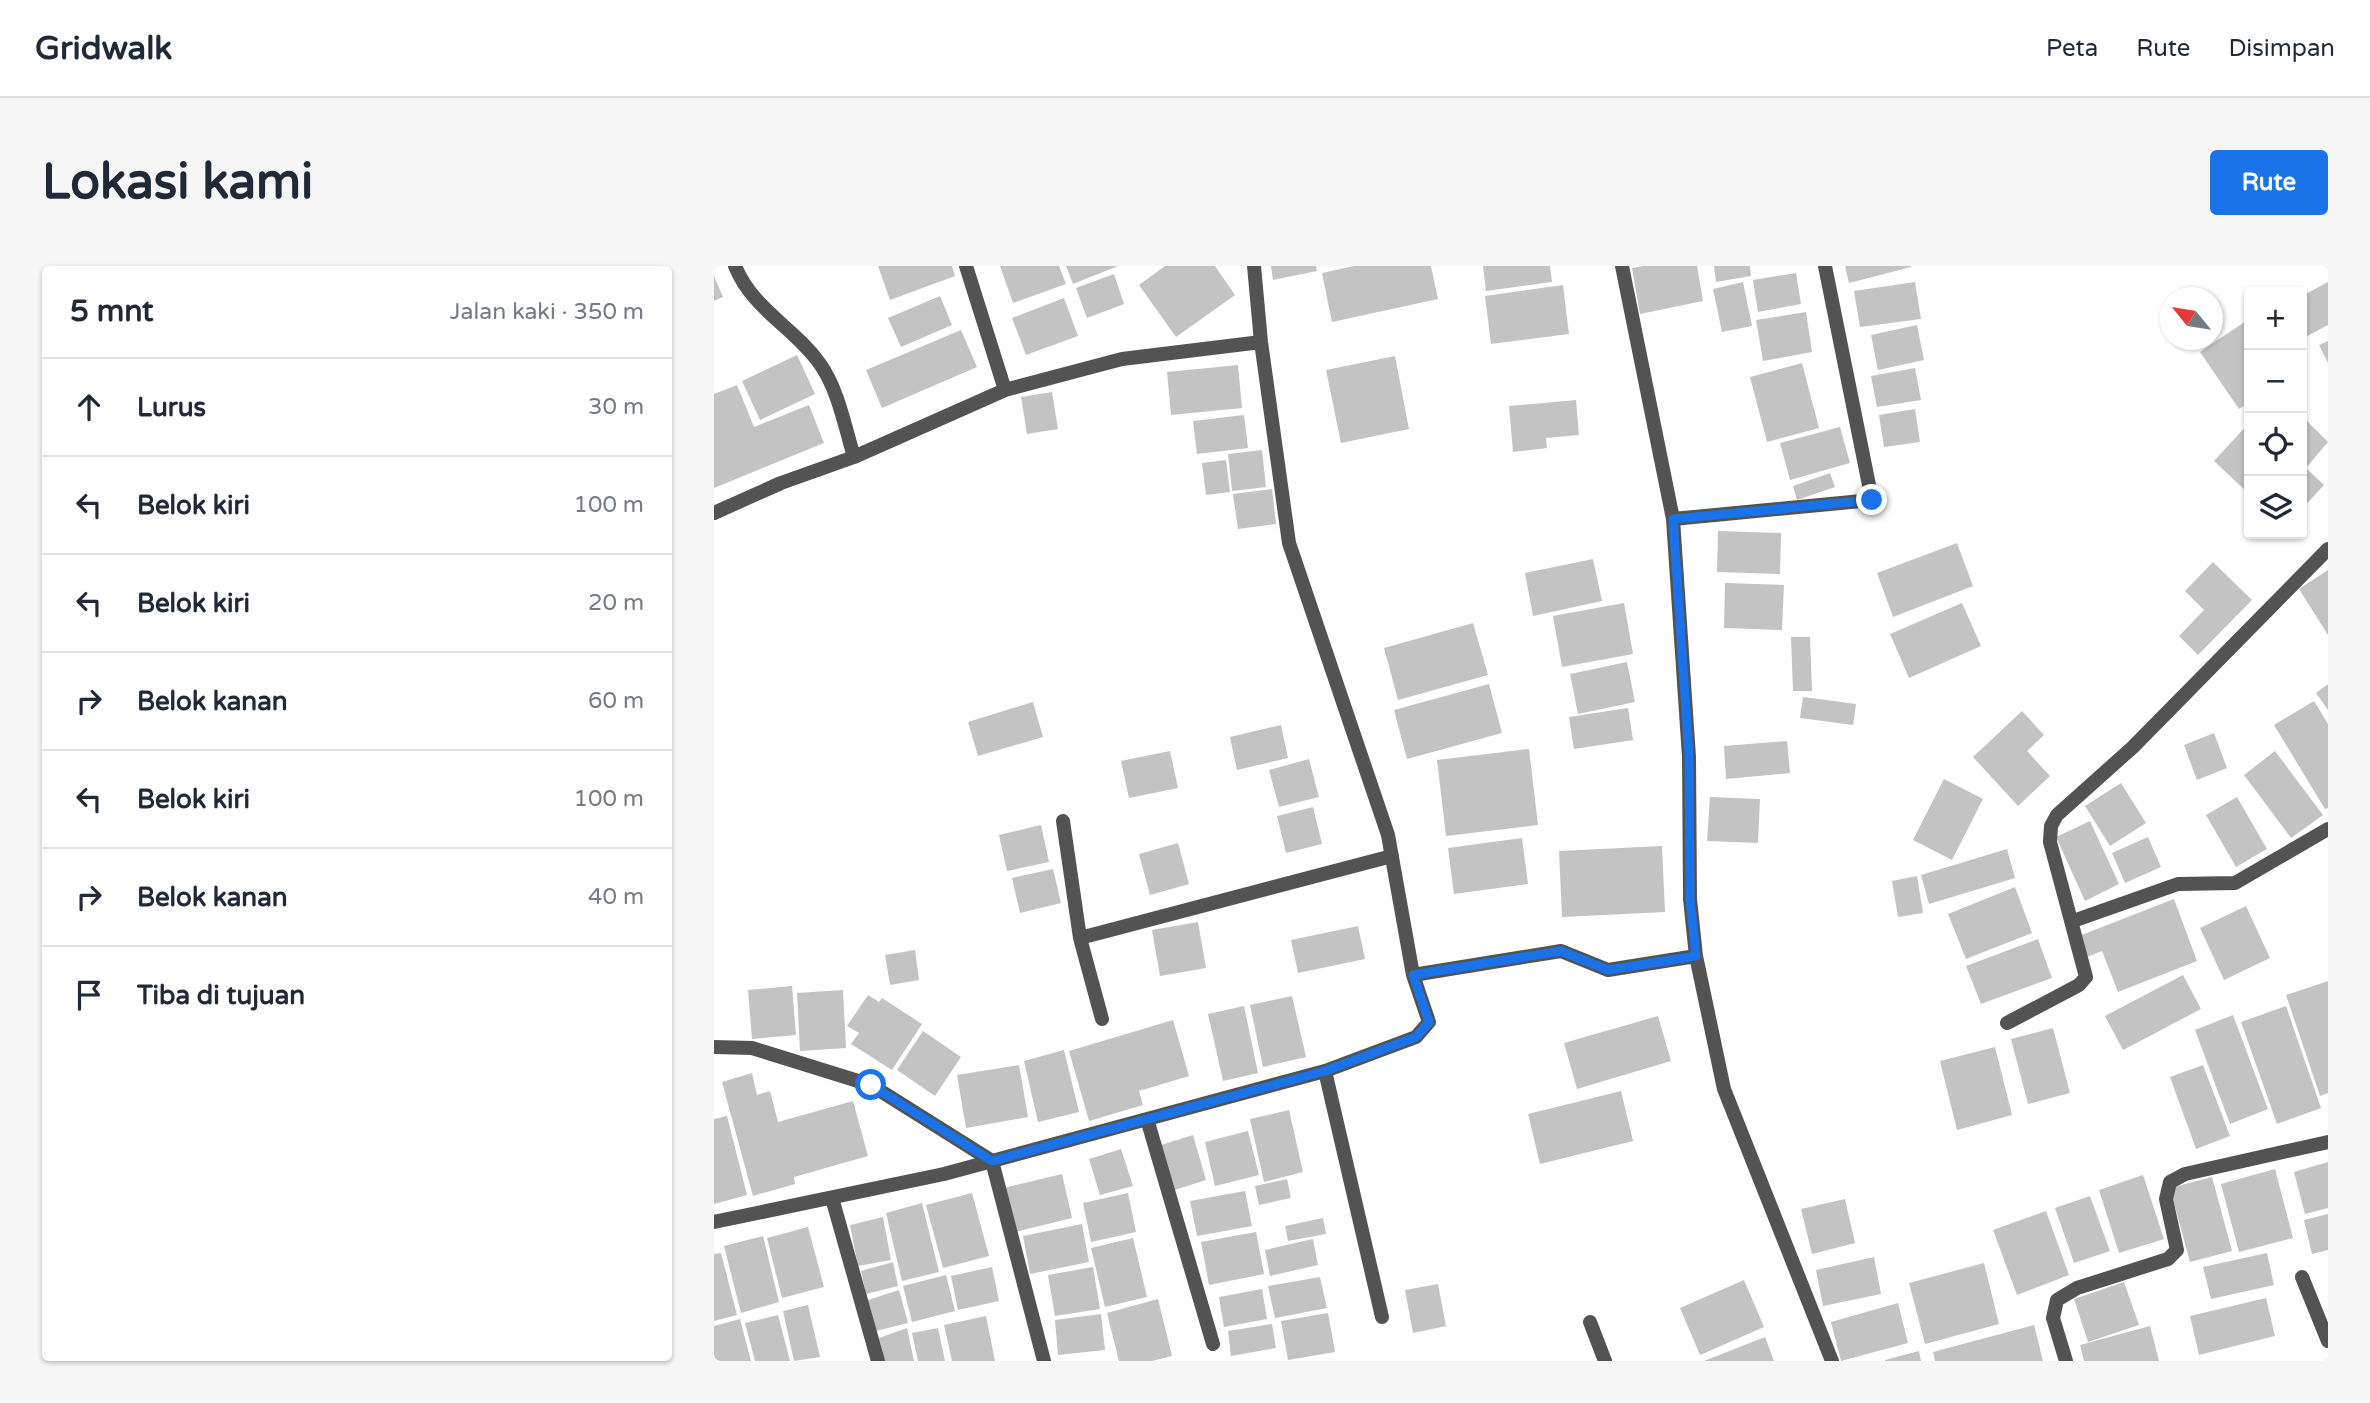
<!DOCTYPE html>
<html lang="id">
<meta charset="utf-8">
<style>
:root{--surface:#fff;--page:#f6f6f7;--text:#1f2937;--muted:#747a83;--line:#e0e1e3;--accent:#1a73e8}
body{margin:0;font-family:"Varela Round",sans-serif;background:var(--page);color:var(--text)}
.controls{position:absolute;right:21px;top:21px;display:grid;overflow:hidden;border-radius:7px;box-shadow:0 2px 5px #0004}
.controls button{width:63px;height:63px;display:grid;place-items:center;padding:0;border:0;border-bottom:2px solid var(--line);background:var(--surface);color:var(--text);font:35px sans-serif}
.compass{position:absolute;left:1446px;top:21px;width:63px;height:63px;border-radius:50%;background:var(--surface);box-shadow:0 2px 5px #0004;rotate:300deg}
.stop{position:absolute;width:21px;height:21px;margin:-16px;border:5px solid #1a73e8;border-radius:50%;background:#fff}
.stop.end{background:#1a73e8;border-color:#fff;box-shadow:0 2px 7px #0008}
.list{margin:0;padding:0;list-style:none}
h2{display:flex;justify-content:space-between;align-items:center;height:91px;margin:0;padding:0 28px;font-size:30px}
h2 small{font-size:23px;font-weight:400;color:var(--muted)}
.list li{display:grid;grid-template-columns:46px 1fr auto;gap:21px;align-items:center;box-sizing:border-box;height:98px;padding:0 28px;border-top:2px solid var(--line)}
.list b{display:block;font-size:26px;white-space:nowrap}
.list em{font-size:23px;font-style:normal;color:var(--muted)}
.icon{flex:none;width:38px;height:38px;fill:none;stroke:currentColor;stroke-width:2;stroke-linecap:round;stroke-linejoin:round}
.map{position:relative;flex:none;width:1614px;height:1095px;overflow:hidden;border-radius:7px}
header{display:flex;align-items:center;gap:42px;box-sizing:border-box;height:98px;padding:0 35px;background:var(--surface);border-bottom:2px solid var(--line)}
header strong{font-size:33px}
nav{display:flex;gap:38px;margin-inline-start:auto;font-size:24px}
.intro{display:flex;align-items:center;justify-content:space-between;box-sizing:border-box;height:168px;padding:0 42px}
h1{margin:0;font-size:49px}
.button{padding:18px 32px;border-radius:7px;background:var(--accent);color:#fff;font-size:24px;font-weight:700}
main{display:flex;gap:42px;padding:0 42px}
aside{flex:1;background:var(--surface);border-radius:7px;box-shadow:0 2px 5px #0004}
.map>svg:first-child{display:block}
.building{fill:#c3c3c3}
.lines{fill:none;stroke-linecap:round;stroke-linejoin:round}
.minor{stroke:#535353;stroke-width:14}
.route{stroke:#1a73e8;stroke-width:9}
</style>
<header>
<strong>Gridwalk</strong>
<nav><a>Peta</a><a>Rute</a><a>Disimpan</a></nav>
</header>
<div class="intro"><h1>Lokasi kami</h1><a class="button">Rute</a></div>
<main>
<aside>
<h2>5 mnt<small>Jalan kaki · 350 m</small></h2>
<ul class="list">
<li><svg class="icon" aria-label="ahead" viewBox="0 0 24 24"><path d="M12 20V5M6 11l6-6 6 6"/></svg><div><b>Lurus</b></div><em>30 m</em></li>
<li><svg class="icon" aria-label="left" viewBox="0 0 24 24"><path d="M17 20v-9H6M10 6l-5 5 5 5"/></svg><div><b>Belok kiri</b></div><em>100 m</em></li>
<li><svg class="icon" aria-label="left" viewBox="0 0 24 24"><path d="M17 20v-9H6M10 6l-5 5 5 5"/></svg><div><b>Belok kiri</b></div><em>20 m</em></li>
<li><svg class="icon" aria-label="right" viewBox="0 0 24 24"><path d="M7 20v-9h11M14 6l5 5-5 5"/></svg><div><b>Belok kanan</b></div><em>60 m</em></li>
<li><svg class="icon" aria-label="left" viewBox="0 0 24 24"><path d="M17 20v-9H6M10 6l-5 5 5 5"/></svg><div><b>Belok kiri</b></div><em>100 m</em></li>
<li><svg class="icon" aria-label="right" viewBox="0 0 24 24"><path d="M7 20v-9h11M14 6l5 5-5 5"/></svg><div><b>Belok kanan</b></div><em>40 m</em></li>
<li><svg class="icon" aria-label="arrive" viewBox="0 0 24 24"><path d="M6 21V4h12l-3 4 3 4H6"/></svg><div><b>Tiba di tujuan</b></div></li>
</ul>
</aside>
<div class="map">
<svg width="1614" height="1095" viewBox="0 0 1614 1095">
<rect width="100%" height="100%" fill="#fff"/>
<path class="building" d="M164,0H238L241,10L176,34Z
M286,0H345L352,18L299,37Z
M352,0H404L359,18Z
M451,0H501L521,29L462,71L425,19Z
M557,0H602L603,5L559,14Z
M640,0H717L724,33L618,56L608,7Z
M769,0H836L838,16L772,25Z
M929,0H983L989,35L926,48L918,2Z
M1000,0H1036L1037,10L1002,16Z
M1131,0H1197V1L1135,17Z
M1082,7L1087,38L1044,46L1039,14Z
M400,8L410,38L373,52L362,22Z
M0,10L9,31L0,35Z
M1029,16L1038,60L1008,66L999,23Z
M1201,16L1207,53L1146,61L1140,25Z
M1614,16V59L1588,73V30Z
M849,19L855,68L777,78L771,30Z
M226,30L238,59L187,81L174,52Z
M350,32L364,70L312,89L298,52Z
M1092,46L1098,86L1049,95L1042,54Z
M1535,53V136L1525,143L1486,86Z
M1203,59L1210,94L1164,104L1157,69Z
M247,64L263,101L168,142L152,104Z
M1614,75V97L1605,79Z
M83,89L101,128L46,154L28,115Z
M681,90L695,163L627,177L612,104Z
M1088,97L1105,162L1053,176L1036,111Z
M524,99L528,142L457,149L453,106Z
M1201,102L1207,134L1163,141L1157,110Z
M23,119L40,161L95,139L110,177L0,222V128Z
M338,126L344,163L313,168L307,131Z
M862,134L865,169L832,172L833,182L799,186L795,140Z
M1201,143L1206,176L1170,181L1165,149Z
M530,149L534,182L483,188L479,155Z
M1588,150L1614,176L1592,202L1610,219L1588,243Z
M1535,157V228L1500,195Z
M1126,161L1136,197L1076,214L1066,177Z
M548,184L552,221L518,225L514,188Z
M512,194L516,226L492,229L488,197Z
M1116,207L1121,221L1083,234L1079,220Z
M558,223L562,258L524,263L519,228Z
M1004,265L1067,267L1066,308L1003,306Z
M1243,277L1259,320L1179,351L1163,307Z
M879,293L888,335L819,350L811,307Z
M1499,296L1538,334L1484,389L1465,370L1490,344L1471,325Z
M1614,304V369L1585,323Z
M1011,317L1070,319L1068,364L1010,362Z
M910,337L919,388L848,401L839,350Z
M1248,337L1267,380L1195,412L1176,368Z
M759,357L774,409L684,434L670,382Z
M1077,371H1096L1098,425H1079Z
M913,396L921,436L864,448L856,408Z
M775,418L788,467L693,493L680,444Z
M1614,418V444L1602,427Z
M1089,431L1142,438L1139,459L1086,452Z
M1600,435L1614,458V542L1611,543L1560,459Z
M319,436L329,471L264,490L254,456Z
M914,442L919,474L860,483L855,451Z
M1308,445L1330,469L1313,485L1336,510L1304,540L1259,491Z
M567,459L574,492L523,504L516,471Z
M1500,467L1513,502L1483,514L1470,479Z
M1073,475L1076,507L1012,513L1010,480Z
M815,483L824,559L732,570L723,494Z
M456,485L464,522L415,532L407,495Z
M1561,485L1609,549L1577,572L1530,509Z
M595,493L605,531L565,541L555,504Z
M1230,513L1269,533L1238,594L1199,574Z
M1407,517L1432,557L1396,580L1371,540Z
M996,531L1046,533L1044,577L993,575Z
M1523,531L1553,583L1522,601L1492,549Z
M599,541L608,578L572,587L563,550Z
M1376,555L1405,618L1371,635L1342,571Z
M327,559L335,596L293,605L285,569Z
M1434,571L1447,601L1411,617L1398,587Z
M808,572L814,618L740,628L734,582Z
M464,577L475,618L436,629L425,588Z
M948,580L951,646L848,651L845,585Z
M1293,583L1301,612L1215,638L1207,609Z
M339,603L347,637L306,647L298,612Z
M1203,610L1209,647L1184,651L1178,615Z
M1301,621L1318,667L1252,693L1234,648Z
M1460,633L1483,695L1404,726L1388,685L1373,691L1365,670Z
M1532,640L1556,692L1510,714L1486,662Z
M484,656L492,702L446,710L438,664Z
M644,660L651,693L584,707L577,674Z
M1324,673L1338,712L1267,738L1252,700Z
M201,684L205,714L176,719L171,689Z
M1469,709L1487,743L1409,784L1391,750Z
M1614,715V827L1606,830L1572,729Z
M78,720L82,769L38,773L34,724Z
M129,724L132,782L86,785L83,727Z
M154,729L165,736L168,732L208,758L178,804L137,778L145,767L133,760Z
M578,730L592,791L549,801L536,739Z
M530,740L544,807L509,815L494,748Z
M1572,740L1607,842L1563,858L1527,756Z
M1519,749L1554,843L1516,858L1481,764Z
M944,750L957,795L863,823L850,777Z
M459,754L475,810L425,825L429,839L375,855L355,785Z
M1339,762L1356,827L1314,838L1297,773Z
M209,765L247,791L221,830L183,804Z
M1281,781L1298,849L1243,864L1226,795Z
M350,784L365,846L324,856L310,795Z
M305,799L314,851L252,862L243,809Z
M1489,799L1516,870L1482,883L1456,811Z
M38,807L43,829L56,825L64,856L139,835L154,890L80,911L81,918L39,930L8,816Z
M907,825L919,875L826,898L814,848Z
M575,844L589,906L550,916L536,853Z
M13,850L33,929L0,938V853Z
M534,865L545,909L501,920L491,876Z
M479,869L492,914L461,924L447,879Z
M407,883L419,920L386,929L375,893Z
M1614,896V942L1591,948L1580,906Z
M1561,903L1579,972L1525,986L1507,918Z
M348,908L358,952L301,966L290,922Z
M1429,909L1450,973L1405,987L1385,924Z
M1498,911L1518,985L1476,996L1456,922Z
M573,913L577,932L545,939L541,920Z
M531,925L538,960L483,970L476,935Z
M258,927L275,990L229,1002L212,939Z
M414,927L422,966L377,976L369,937Z
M1376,930L1396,985L1360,997L1341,942Z
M1131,933L1141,977L1098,988L1087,943Z
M208,937L225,1006L188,1015L172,947Z
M1332,945L1355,1009L1303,1029L1279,964Z
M1614,948V984L1598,988L1590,954Z
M169,951L177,994L144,1000L136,959Z
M609,952L612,968L574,975L571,960Z
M368,958L375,996L316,1008L309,970Z
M94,961L110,1021L68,1032L53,972Z
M542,966L550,1008L495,1019L487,976Z
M49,970L65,1036L27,1047L10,980Z
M419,972L433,1031L391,1041L377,982Z
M599,973L604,999L556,1010L551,984Z
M7,987L23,1049L0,1055V988Z
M1553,987L1560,1019L1497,1033L1489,1001Z
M1160,991L1167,1028L1109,1040L1102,1004Z
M179,996L184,1020L152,1028L147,1005Z
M1270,997L1285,1058L1211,1078L1195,1017Z
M278,1001L285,1035L244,1044L237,1010Z
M379,1001L386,1043L341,1050L334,1009Z
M232,1009L241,1045L198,1056L189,1020Z
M606,1011L613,1042L561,1052L554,1020Z
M1030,1014L1050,1061L986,1089L966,1042Z
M1410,1016L1425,1059L1374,1076L1360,1033Z
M724,1018L732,1060L699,1067L691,1024Z
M548,1023L553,1053L510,1061L505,1031Z
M185,1024L194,1057L162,1065L154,1034Z
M1552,1032L1561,1070L1485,1089L1476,1050Z
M444,1033L458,1090L438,1095H405L393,1047Z
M1184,1037L1194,1077L1127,1095L1117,1056Z
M94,1039L106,1091L80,1095L69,1045Z
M614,1047L621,1086L574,1094L567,1055Z
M387,1048L391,1084L344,1089L341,1054Z
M64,1049L76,1095H41L31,1057Z
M272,1050L281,1095H238L230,1059Z
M26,1053L37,1095H0V1060Z
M558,1058L562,1082L517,1090L514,1065Z
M1320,1059L1329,1095H1221L1219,1086Z
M1436,1060L1445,1095H1370L1366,1079Z
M193,1062L200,1095H171L165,1072Z
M224,1062L231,1095H204L198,1067Z
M1051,1071L1060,1095H990Z
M1205,1085L1207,1095H1171V1094Z"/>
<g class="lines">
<path class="minor" d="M21,0C39,44 80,61 106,98C124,123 131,161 140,191
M252,0L291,124
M908,0L959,253L975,491L976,633L982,690L1010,823L1118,1095
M0,247L67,217L140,191L291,124L408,93L547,76
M959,253L1158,234L1111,0
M349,555L366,672L388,753
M1359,655L1464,618L1521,617L1614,563
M366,672L678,590
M699,709L847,685L894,704L982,690
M1293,757L1365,719L1372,711L1336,576L1337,560L1343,549L1419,481L1614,283
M0,781L38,782L157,819L278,895L330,1095
M611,805L668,1051
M433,853L499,1078
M118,932L164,1095
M0,956L230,908L611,805L702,771L715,756L699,709L674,569L575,277L547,76L540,0
M1588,1011L1614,1075
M876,1056L891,1095
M1352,1095L1339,1052L1343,1034L1363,1022L1454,993L1463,984L1452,933L1456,916L1471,908L1614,876"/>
</g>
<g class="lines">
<path class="route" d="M157,819L278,895L611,805L702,771L715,756L699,709L847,685L894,704L982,690L976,633L975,491L959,253L1158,234"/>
</g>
</svg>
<div class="controls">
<button>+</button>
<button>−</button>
<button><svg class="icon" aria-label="locate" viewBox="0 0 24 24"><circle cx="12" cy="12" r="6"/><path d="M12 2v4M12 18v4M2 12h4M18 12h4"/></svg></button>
<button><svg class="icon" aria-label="layers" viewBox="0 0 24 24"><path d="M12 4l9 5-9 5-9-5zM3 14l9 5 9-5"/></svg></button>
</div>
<svg class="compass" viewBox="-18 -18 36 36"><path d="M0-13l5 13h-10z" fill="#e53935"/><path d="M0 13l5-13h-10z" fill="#747a83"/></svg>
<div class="stop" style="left:157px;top:819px"></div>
<div class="stop end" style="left:1158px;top:234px"></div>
</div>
</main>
